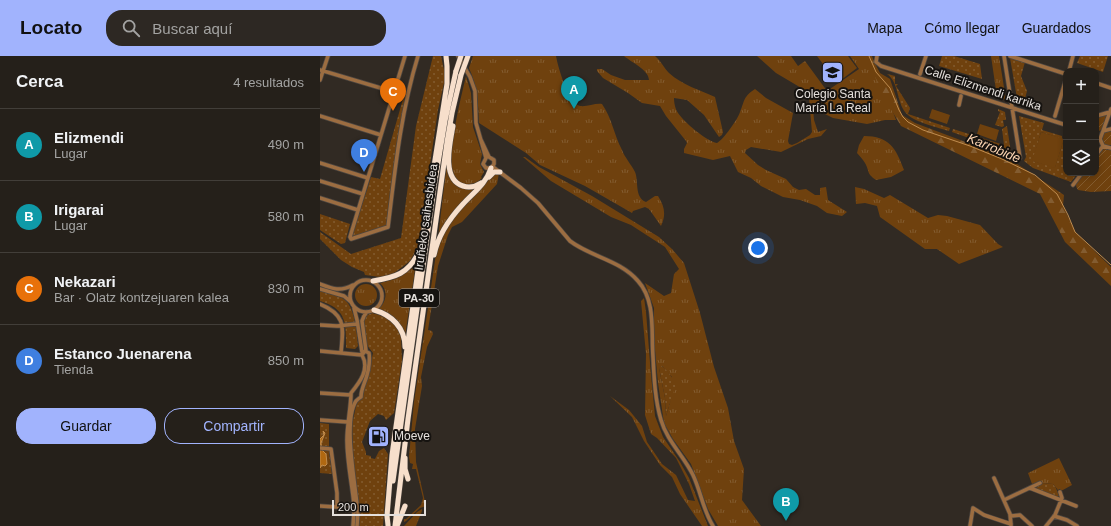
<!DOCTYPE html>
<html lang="es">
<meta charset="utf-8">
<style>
:root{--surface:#25201a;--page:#2d2823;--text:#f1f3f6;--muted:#a3a3a2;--line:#423e39;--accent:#a1b3fd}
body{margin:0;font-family:Arial,sans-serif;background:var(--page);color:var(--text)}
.controls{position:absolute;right:12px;top:12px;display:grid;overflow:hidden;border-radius:8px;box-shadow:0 2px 6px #0003}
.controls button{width:36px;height:36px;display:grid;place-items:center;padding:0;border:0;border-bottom:1px solid var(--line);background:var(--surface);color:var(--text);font:20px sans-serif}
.scale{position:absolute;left:12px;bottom:10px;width:94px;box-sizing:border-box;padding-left:4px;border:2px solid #e5e0dc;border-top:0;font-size:11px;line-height:14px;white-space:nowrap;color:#e5e0dc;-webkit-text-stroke:3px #161310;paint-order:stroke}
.you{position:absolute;left:438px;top:192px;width:14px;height:14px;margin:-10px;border:3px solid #fff;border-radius:50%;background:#1a73e8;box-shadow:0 0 0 6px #1a73e833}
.badge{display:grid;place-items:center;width:26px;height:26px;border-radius:50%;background:var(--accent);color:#fff;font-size:13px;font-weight:700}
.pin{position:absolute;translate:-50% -33px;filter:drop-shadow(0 1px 2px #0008)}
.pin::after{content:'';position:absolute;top:21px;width:14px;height:12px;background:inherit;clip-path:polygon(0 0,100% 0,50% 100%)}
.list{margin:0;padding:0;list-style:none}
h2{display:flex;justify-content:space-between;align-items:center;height:52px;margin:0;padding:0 16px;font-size:17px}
h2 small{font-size:13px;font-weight:400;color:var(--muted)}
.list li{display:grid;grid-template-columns:26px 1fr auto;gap:12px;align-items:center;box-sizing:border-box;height:72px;padding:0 16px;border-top:1px solid var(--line)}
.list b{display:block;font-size:15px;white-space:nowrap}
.list p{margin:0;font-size:13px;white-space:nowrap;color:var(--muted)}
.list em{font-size:13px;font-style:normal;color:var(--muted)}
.actions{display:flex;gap:8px;padding:12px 16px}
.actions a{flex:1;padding:9px 0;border:1px solid var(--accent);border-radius:16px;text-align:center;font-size:14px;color:var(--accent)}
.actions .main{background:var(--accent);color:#111}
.icon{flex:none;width:22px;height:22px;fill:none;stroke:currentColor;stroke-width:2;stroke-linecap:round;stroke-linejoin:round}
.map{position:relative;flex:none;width:791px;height:470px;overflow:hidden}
header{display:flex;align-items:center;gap:24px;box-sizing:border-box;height:56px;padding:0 20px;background:var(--accent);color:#111}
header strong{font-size:19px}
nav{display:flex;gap:22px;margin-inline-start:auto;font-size:14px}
.search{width:280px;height:36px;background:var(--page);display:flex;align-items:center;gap:10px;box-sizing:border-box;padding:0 14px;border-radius:16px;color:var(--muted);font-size:15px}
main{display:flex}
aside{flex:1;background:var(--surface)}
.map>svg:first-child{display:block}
.grass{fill:url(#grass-tufts);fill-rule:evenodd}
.forest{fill:url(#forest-firs)}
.park{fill:url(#park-dots)}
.garden{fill:url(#garden-furrows)}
.pitch{fill:#6f410e}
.water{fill:#b06811;stroke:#c08c4e}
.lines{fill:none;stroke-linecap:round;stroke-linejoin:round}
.stream{stroke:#c08c4e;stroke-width:1}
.minor-casing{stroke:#4e4741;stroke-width:5}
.highway-casing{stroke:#4e4741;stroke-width:6}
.minor{stroke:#9c6d41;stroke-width:3.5}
.highway{stroke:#f7dfcb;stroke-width:5}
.highway-bridge-casing{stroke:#4e4741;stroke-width:6;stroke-linecap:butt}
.highway-bridge{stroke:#f7dfcb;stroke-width:5}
.labels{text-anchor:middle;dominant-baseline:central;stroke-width:4;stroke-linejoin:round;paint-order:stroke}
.shield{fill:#161310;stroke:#a7a29f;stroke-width:1}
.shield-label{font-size:11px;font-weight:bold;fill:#e5e0dc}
.street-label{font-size:12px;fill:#e5e0dc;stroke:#161310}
.poi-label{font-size:12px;fill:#e5e0dc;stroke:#161310}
.water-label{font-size:13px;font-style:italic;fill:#fbd4b2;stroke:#161310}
</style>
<header>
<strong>Locato</strong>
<div class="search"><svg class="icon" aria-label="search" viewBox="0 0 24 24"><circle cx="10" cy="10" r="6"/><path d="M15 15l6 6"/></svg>Buscar aquí</div>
<nav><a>Mapa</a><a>Cómo llegar</a><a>Guardados</a></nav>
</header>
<main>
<aside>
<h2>Cerca<small>4 resultados</small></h2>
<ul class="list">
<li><span class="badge" style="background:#0f9aa8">A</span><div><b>Elizmendi</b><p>Lugar</p></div><em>490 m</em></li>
<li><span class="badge" style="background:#0f9aa8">B</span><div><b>Irigarai</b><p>Lugar</p></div><em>580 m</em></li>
<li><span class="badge" style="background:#e8710a">C</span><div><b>Nekazari</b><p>Bar · Olatz kontzejuaren kalea</p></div><em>830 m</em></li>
<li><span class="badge" style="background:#3f7fe0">D</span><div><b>Estanco Juenarena</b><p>Tienda</p></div><em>850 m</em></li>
</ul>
<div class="actions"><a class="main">Guardar</a><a>Compartir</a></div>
</aside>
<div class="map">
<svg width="791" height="470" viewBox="0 0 791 470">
<defs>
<pattern id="grass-tufts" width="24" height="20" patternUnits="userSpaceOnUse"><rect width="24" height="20" fill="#6f410e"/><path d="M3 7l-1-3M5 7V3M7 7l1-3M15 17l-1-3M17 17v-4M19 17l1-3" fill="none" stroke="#835c30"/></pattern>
<pattern id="forest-firs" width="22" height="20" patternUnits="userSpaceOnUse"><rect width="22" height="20" fill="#6f410e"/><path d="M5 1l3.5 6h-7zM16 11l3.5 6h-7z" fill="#835c30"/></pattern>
<pattern id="park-dots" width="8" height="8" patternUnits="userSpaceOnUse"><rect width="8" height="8" fill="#6f410e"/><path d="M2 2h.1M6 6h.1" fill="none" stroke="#835c30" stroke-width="1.8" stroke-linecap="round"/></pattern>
<pattern id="garden-furrows" width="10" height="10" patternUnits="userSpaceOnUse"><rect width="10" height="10" fill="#6f410e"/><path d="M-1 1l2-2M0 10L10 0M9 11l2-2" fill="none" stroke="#835c30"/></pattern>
</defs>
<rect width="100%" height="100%" fill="#312a23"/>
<path class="grass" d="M153,0H236C238,11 248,47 260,50C267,51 275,47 282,48C292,62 294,79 302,94C305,102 311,108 315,116C319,125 314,141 326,146L335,140H338C345,151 346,159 341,170L329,153L325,151L313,155L312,157L265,130L220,109L206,97L159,67C158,46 158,32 149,12Z
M304,0H335C341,5 344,12 349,17C362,29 380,34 395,41L403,76L402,79L399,81L384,59L367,44L354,42C354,46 355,53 358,57C364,66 386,85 397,87C403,84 418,63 420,56C425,44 423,41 435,33L446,42L473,57L468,85L469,88L472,89L477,87L490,79L492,76L489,42L483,33L456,17L437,0H471L478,10L485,5L507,35L539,13L530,0H552L576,64H565L547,68L513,62L493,52L494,64L498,76L507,73L501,80L488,83L461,96L431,91L426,94L425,97L438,109L446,114L466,123L473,131L479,134L486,133L495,139H500V132L506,131L508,144L527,156L522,160L507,157L497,150L480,144L463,141L441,130L431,122L418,116L410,100L393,104L364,97V93L367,87L366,85L346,60L340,50L322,47L308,37L283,22L277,15V13H282L291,19L305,24H329C329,14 311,6 304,0Z
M671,0H679L686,44L677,41Z
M146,20L151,37L153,71L162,98L160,108L164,116L161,121L162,122L154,129C147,128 138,129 134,122C125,103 141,42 146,20Z
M544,80C569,80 576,92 584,114L571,121L556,124C546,117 550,116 545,107C543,104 540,100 537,97L539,89Z
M203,101H205L219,111L272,140L339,181L352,193L364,207L380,257L394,311L408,352L414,385L424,413L422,444L441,470H398L388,453L371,408L353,383L344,367L338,327L334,283V252L325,227L344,240L351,237L354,218L359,213L345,191L311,169L291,161L231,125ZM342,310L352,321L350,347L346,360L345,342L339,312Z
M127,106C129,129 135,132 157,131C143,147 124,162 118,182Z
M179,117L177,128L142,166L132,171L128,179L118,210L108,274L112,275L113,278L107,291L101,321L102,330L95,373L96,406L106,450L100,452L86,465L84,466V463H86L101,449L103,442L96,413H92L93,408L90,407L89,401L94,346L116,198L124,177L132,164L173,119Z
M535,131L544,133L564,142L570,139L608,162L618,159L627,160L660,169L678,188L683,191L639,208L617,193H605L560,161L557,150L545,147L536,148Z
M93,212L95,214L85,280C78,264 74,260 58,253C66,247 69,235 60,227L75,223Z
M35 239a11 11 0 1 1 22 0a11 11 0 1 1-22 0Z
M324,242L326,256L331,319L335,360L343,381L360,406L369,422L388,470H382L360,438L352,421L340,409L324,385L312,361L290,340L309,354L322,370L327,386L342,408L356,419L368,444L375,445L369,428L356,402L337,382L331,378L325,359L326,298L321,245Z
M739,402L752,429L741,435L740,433L738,434L733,428L722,427L721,425L712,428L708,417Z
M102,453V455L96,470H84L97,456Z"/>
<path class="forest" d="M542,0H551L560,17L570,23L582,59L595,67L688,102L744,139L743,150L755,176L791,211V230L745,186L720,138L581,70L566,45L556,23Z"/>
<path class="park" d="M113,0H121L124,14V27L118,54L103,156L101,177L98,191L90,205L73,218L60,221L45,219L44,216L32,211L21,204L0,183V176L31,198L81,182L96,70Z
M622,0H634L660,8L662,23L619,10Z
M760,0H788L783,16L757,7Z
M690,2L705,6L701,20L707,35L703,50L698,48Z
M567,18L575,20V28H578L576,30L590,52L588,58L630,72L629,75C619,72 595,66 588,59C576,49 580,27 567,18Z
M83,43L85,44L66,170L34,181L32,180L51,121L60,123Z
M678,53L685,56L686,64H683L684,70L682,71L675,69L680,56L678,55Z
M699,60L724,67L722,74L742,80V83L721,76L713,105L735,111L746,76V117H758L751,126L713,112L704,105L706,101Z
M687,70L691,97L632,76L633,73L684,89L682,73Z
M0,158L30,168L25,187L21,188L0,174Z
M0,235C7,237 15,239 22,242C35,248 37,277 38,290L35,293L26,292C26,267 27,253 0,245Z
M52,257L60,259L71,264L77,271L81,281L82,305L74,357L66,364L64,360L58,358L50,365L42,386L46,396V399L51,400V402L55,403L59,395L64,392L68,398L63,470H38V449L33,398L32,369L36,350L38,346L42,340L43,333L47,324L53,297L46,288L43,264L47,259Z
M340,309C347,313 352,321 356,328L346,360L345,342L339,312Z
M0,367L9,368V391L0,390Z
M0,393L9,394L12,418L0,417Z
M722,427L733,428L736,432L739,440L737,441L716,433L717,430Z"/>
<path class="garden" d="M787,57L782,73L776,77V61Z
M791,75V89H786L783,87L782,82L784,77Z
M784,93L791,94V135L771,136L758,134C753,127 759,123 763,117H776V101Z"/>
<path class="pitch" d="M497,0H528L537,12L517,27Z
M612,53L630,59L627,68L609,62Z
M660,68L679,74L676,85L657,78Z
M721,76L744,83L735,112L712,105Z"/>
<path class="water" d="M3,375L5,377L1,387L2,394L6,398L7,408L5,410L2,409L0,412V383L4,379Z"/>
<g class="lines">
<path class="stream" d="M549,0L556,16L570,32L579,54L583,61L588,66L603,74L650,90L682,103L715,119L737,138L748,159L755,176L791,209"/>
<defs>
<path id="minor" d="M85,0L30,181L31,183L68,171C75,113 81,55 98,0
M138,0L150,21L155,35L156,67L166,102L163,108L166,112H171L174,108V104L169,101L161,84
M557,0L556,6L561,10L746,69
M684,0L700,102
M690,0L746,18
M0,14L74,36
M749,15L753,0
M600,18L606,0
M0,24L8,0
M776,27L791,32
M639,49L641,40
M0,60L61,79
M735,60L746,23
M776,60L790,56
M791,73L783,75L780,83L783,90L791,92
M783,75L791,53
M776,99L783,90
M0,107L48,122
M173,111L201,132L218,147L250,185C271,201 300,204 318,225C336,245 331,275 333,301C334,321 335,344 341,364C347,385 364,400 373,419C381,436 383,454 393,470
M0,125L43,138
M753,129L762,117
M0,142L38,154
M30 240a16 16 0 1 1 32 0a16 16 0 1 1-32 0Z
M0,228C13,233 20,236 33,229
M0,233L24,240L31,246
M0,248C27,259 23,272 21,297
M34,252L37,264L42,296
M0,269L17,270L36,268
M0,295L42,299
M46,295L42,265L44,260L47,256
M0,337L31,339
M0,364L28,366
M0,392L11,393L17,437V451
M674,422L690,458L691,469
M710,432L756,450
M684,444L720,427
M0,450L32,452
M691,460L700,459L712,470
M734,460L747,464L757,470
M33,470L34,456L32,452L34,449C32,427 27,406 27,384C27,368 31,352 31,337C40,326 50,313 42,299
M37,470L38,456L40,453L37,449C35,425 23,365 36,345C38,343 39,342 41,341C41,333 45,327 47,319C49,313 50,303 49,297L45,295L42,299
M650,470L653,452L664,459L691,468
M726,470L735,459L742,442L740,436"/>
<path id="highway" d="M133,70C130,87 121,123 143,130C149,132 155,131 161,127
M169,121L174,116H180
M114,199C118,179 129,163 143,148C154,136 166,128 171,112
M53,225C76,221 88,218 99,196
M54,254C72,259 85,272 85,291
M85,402V413L88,423
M73,425L114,131L125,65L136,15
M68,469L67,460L72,399L101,193L127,28V10L126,0
M75,470L88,363L127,86L132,57L141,19
M77,470L85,450"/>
</defs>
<use href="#minor" class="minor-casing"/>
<use href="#highway" class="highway-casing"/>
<use href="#minor" class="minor"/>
<use href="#highway" class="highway"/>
<defs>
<path id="highway-bridge" d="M136,15L141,0
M141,19L148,0"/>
</defs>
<use href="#highway-bridge" class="highway-bridge-casing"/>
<use href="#highway-bridge" class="highway-bridge"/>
</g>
<defs>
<symbol id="school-square" viewBox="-11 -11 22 22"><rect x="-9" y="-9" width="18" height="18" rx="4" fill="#a1b3fd" stroke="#161310"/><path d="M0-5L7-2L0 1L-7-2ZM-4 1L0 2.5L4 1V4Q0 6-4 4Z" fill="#111"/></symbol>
<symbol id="fuel-square" viewBox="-11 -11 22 22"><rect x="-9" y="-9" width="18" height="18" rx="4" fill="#a1b3fd" stroke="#161310"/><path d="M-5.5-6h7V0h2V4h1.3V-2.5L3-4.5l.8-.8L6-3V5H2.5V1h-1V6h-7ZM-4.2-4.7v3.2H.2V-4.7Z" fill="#111"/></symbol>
</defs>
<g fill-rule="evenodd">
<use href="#school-square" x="500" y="4" width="25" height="25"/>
<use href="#fuel-square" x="46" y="368" width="25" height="25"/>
</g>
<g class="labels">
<rect class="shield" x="79" y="233" width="40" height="18" rx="3"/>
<g class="shield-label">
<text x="99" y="242">PA-30</text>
</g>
<g class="street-label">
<text transform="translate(663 32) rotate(18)">Calle Elizmendi karrika</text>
<text transform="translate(106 161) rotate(-82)">Iruñeko saihesbidea</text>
</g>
<g class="poi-label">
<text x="513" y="38">Colegio Santa<tspan x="513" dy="14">María La Real</tspan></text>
<text x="74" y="380" text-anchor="start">Moeve</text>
</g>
<g class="water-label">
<text transform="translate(674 92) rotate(23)">Karrobide</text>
</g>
</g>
</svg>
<div class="controls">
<button>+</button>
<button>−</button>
<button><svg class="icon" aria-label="layers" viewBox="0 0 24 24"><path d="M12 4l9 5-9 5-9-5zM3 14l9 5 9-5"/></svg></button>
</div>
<div class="scale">200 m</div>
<div class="you"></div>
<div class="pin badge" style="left:254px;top:53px;background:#0f9aa8">A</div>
<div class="pin badge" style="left:466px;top:465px;background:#0f9aa8">B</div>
<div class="pin badge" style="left:73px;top:55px;background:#e8710a">C</div>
<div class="pin badge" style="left:44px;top:116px;background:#3f7fe0">D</div>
</div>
</main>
